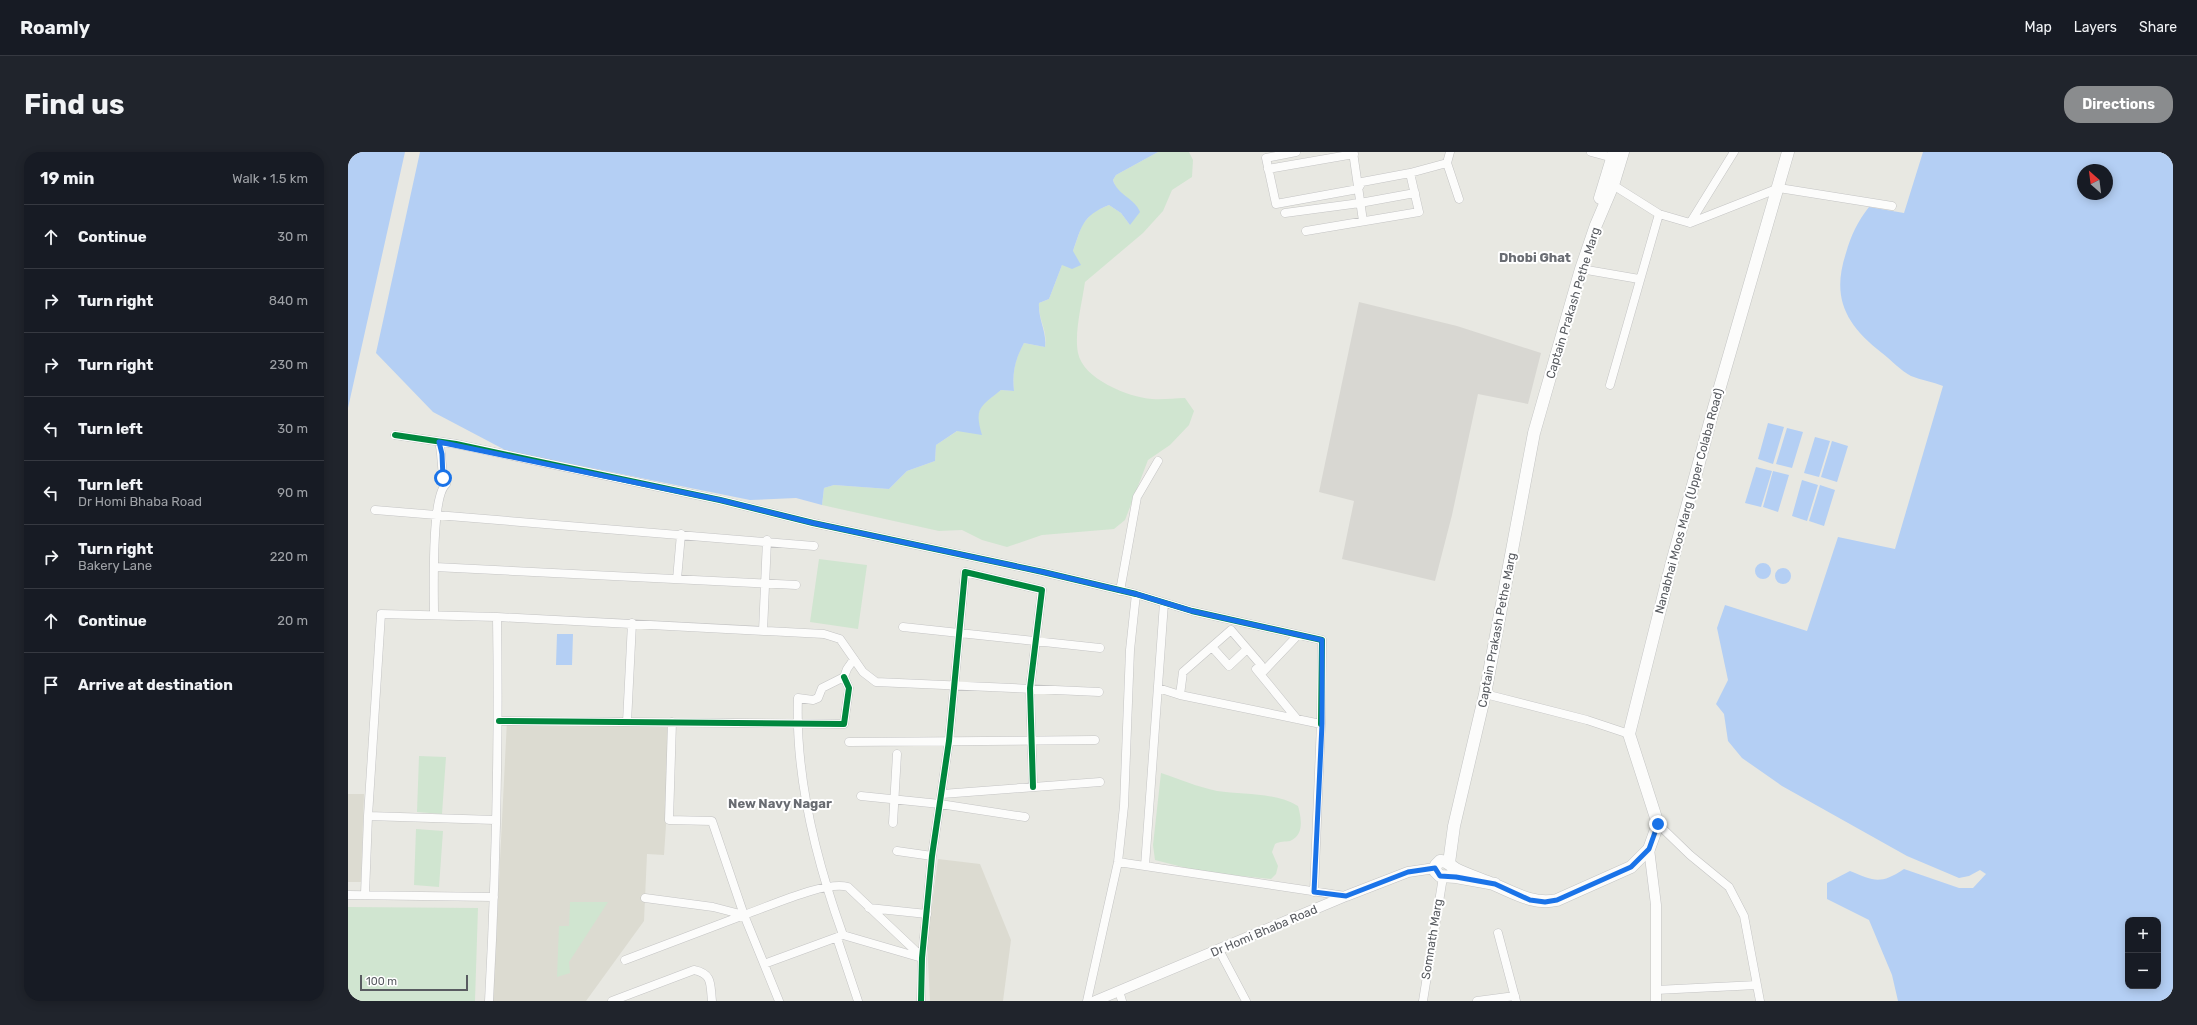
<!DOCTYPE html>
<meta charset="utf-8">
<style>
:root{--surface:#171b24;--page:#20242c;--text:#f1f3f6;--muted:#9ea1a6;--line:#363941;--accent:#8a8c8e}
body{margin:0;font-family:Rubik,sans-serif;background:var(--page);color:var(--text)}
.controls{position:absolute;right:12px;bottom:12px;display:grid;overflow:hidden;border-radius:8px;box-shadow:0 2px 10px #0003}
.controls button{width:36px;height:36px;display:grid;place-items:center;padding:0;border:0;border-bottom:1px solid var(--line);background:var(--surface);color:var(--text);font:20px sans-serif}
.compass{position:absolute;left:1729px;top:12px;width:36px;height:36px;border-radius:50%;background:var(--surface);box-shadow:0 2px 10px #0003;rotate:332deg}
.scale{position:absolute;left:12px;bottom:10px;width:108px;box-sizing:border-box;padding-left:4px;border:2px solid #585b60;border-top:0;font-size:11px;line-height:14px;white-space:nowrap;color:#585b60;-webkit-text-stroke:3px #fff;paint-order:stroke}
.stop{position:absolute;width:12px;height:12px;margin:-9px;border:3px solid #1a73e8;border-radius:50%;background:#fff}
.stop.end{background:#1a73e8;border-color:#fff;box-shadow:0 1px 4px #0008}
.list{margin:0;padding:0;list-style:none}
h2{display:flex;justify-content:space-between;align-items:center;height:52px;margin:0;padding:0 16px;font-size:17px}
h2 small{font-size:13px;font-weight:400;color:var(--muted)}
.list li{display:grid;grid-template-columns:26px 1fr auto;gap:12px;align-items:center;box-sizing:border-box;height:64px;padding:0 16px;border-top:1px solid var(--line)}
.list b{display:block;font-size:15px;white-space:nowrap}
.list p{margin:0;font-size:13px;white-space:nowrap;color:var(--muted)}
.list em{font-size:13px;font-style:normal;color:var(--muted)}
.icon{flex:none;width:22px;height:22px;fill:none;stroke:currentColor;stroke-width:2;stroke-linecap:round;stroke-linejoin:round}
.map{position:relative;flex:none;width:1825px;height:849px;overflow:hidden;border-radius:16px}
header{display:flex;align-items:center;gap:24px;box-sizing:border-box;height:56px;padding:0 20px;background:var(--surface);border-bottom:1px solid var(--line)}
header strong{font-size:19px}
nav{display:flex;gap:22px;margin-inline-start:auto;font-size:14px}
.intro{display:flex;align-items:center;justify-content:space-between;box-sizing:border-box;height:96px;padding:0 24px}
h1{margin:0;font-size:28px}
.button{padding:10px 18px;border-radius:16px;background:var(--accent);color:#fff;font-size:14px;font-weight:700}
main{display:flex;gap:24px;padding:0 24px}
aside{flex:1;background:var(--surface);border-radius:16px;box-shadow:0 2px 10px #0003}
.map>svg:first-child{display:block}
.industrial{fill:#d8d7d2}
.education{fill:#dcdbd1}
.green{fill:#d0e5d0}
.water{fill:#b4cff4;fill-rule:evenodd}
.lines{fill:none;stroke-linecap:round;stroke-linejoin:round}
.minor-casing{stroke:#c4c4c4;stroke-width:9}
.tertiary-casing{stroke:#c4c4c4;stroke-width:11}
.secondary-casing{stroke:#c4c5c4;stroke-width:13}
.minor{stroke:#fcfcfb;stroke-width:8}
.tertiary{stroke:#fcfcfb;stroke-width:10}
.secondary{stroke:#fcfcfb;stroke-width:12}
.cycleway-casing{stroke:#fff;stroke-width:8}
.cycleway{stroke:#00873e;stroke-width:6}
.route{stroke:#1a73e8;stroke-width:5}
.labels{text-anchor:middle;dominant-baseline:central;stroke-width:4;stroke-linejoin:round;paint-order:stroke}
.street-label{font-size:12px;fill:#585b60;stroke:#fff}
.neighbourhood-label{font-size:13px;font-weight:bold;fill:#696c72;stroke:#fff}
</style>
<header>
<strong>Roamly</strong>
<nav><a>Map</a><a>Layers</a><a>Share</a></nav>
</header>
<div class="intro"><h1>Find us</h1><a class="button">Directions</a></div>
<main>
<aside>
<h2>19 min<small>Walk · 1.5 km</small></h2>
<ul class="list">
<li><svg class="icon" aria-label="ahead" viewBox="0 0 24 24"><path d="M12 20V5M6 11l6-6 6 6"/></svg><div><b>Continue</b></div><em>30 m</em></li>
<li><svg class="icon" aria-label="right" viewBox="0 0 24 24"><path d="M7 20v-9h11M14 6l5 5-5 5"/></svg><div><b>Turn right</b></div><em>840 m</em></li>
<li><svg class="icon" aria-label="right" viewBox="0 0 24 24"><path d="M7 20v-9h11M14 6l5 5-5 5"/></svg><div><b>Turn right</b></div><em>230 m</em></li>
<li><svg class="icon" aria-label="left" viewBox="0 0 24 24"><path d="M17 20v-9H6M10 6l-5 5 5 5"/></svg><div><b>Turn left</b></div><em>30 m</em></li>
<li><svg class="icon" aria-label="left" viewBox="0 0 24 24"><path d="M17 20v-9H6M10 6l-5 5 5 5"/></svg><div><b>Turn left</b><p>Dr Homi Bhaba Road</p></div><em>90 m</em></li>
<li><svg class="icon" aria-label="right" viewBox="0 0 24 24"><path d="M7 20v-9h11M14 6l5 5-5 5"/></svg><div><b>Turn right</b><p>Bakery Lane</p></div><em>220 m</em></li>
<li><svg class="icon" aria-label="ahead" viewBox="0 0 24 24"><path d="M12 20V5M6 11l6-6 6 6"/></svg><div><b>Continue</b></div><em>20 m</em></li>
<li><svg class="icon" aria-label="arrive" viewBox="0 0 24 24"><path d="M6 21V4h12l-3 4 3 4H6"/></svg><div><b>Arrive at destination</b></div></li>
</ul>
</aside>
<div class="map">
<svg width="1825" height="849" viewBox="0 0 1825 849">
<rect width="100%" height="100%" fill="#e8e8e2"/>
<path class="industrial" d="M1011,150L1109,174L1193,201L1180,252L1130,242L1104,363L1087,429L994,407L1006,349L971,340Z"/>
<path class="education" d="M159,568L325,570L316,703L299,702L296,769L238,849H145Z
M0,642H16L13,730H0Z
M590,707L632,712L663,788L655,849H582L579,790Z"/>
<path class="green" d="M810,0H841L845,8L844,25L824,38L815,59L795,81L737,130C734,151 726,181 730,201C735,227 780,245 804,247C815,248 826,246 837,246L846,259L841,273L822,293L800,308L777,368L766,377L694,383L659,395L634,388L614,378L591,379L474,353L476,336L486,333L541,337L559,319L587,309L588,293L629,266L634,252L653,238L666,239C664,220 667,207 676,191L697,195C700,178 690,168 691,151L701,147L714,113L725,99L734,73L745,60L761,53L773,61L782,73L765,28L768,23Z
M471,407L519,413L510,477L462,470Z
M71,604L98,605L94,662L69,660Z
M813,621C831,627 850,635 869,639C895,643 927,640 950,654C953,665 957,683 942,689C937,690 932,689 927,692L924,700L930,714L928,722L923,727L854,720L807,708L805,693Z
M68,677L95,679L91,735L66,733Z
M222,750H260L221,810L222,821L209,825L211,774H221Z
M0,755L130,756L127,849H0Z"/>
<path class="water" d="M0,0H57L0,256Z
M72,0H810L768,23L765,28C769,43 787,46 792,60L782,73L773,61L761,53C734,64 734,74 725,99L733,113L724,117L714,113L701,147L691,151C690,168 699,179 697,195L676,191C667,208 664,220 666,239L653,238C632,255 626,256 634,283L609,279L588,293L587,309L559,319L541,337L486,333L476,336L474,353L448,346L402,348L159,299L85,260L28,201Z
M1575,0H1825V849H1550L1544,823L1521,768L1479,747V731L1502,719C1526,729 1532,733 1556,717L1611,736H1625L1638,722L1632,718L1621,724L1611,726L1559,704L1434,634L1394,606L1380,589L1376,562L1368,552L1380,528L1369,476L1377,453L1459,479L1490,385L1547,397L1595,234C1585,230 1573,228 1563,224C1553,219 1543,208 1534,201C1498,173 1483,146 1498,101C1503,83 1510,69 1521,55L1556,61ZM1735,18H1759V42H1735ZM1780,768H1810V834H1780Z
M1420,271L1436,275L1425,312L1410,307Z
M1439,276L1455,280L1444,316L1428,312Z
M1467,285L1482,289L1471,325L1456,321Z
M1484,289L1500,294L1489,330L1473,325Z
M1408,315L1424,319L1413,355L1397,351Z
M1425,319L1441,323L1430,360L1415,355Z
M1454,328L1470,333L1459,369L1444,364Z
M1472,333L1487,338L1476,374L1461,369Z
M1407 419a8 8 0 1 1 16 0a8 8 0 1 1-16 0Z
M1427 424a8 8 0 1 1 16 0a8 8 0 1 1-16 0Z
M209,482H225L224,513H208Z"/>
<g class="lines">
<defs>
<path id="minor" d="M948,0L918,6L928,52L1010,37L1014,30L1062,21L1099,11L1102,0
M1005,0L1015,69
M1243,0L1269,7
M1099,11L1111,47
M920,17L1006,2
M1265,33L1311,62L1342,71L1431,36L1544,54
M937,61L1012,51L1067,41
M1342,71L1386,0
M958,79L1071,60L1062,21
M1233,117L1291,127
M1262,233L1311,62
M47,283L108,292L372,348L465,371L695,420L788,442L844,459L974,488L973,572
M27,358L466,394
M87,415L448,433
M329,427L333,382
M772,439L789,345L810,309
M86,462C86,438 83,345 98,332C92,320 95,303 91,290
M555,475L752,496
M415,479L419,388
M864,495L881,514L899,497
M506,507L499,517L496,525L474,536L470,546L465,548L450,546C447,626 468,708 495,783L574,806
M913,522L950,483
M810,536L832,543L973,572L966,740
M1137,542L1239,568L1281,582
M832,543L835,520L883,478L913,513L908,517L949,567
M151,569L496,572L501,536L496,525
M279,570L284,471
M324,570L321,668L364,669L396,763
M501,590L747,588
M594,642L752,630
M513,644L592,652L677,665
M20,664L147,668
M545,671L549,602
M1310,672L1342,703L1381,735L1396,764L1412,849
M549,699L584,704
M770,710L997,744
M797,714L816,451
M17,742L20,664L33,462L149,465L476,482L492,487L515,520L528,530L751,540
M0,743L146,745
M297,746L365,755L396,763
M521,756L579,762
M1150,781L1168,849
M495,783L416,812L396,763C420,755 478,728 500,735L574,805
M489,786L510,849
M871,798L898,849
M277,808L396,763
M416,812L431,849
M1308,838L1409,833
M771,839L774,849
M141,849C148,721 151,593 149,465
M264,849L346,818C365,822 362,832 364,849
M573,849L574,806L584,704L601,589L617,420L694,438L682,536L685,635
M739,849L770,710L776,654L782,498L788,442
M1075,849L1095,725
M1129,849L1167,844"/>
<path id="tertiary" d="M1301,697L1308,753V849
M747,849L998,744L1060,720L1087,716"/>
<path id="secondary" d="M1252,46L1266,0
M1101,711L1106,674L1137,542L1186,281L1233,117L1248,73L1265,33L1275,0
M1147,732L1108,725L1092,724L1087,719L1088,713L1092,709C1100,708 1102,714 1108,717C1120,723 1133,727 1145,732C1167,741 1185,753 1209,748L1283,715L1301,697L1310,672L1281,582L1323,414L1365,259L1440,0"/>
</defs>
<use href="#minor" class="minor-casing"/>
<use href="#tertiary" class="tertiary-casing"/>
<use href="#secondary" class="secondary-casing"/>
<use href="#minor" class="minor"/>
<use href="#tertiary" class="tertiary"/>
<use href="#secondary" class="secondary"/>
<defs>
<path id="cycleway" d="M47,283L108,292L372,348L465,371L695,420L788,442L844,459L974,488L973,572
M151,569L496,572L501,536L496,525
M573,849L574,806L584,704L601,589L617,420L694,438L682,536L685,635"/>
</defs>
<use href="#cycleway" class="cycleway-casing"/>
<use href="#cycleway" class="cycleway"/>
</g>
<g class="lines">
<path class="route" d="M95,326L94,302L91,290L372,348L465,371L695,420L788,442L844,459L974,488V572L966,740L998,744L1060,720L1087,716L1092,724L1108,725L1147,732L1182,748L1197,750L1209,748L1283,715L1301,697L1310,672"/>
</g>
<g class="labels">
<g class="street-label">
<text transform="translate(1225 151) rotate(-73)">Captain Prakash Pethe Marg</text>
<text transform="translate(1341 349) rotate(-75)">Nanabhai Moos Marg (Upper Colaba Road)</text>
<text transform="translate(1149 478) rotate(-79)">Captain Prakash Pethe Marg</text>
<text transform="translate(916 779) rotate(-23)">Dr Homi Bhaba Road</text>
<text transform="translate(1084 787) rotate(-81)">Somnath Marg</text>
</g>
<g class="neighbourhood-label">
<text x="1187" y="105">Dhobi Ghat</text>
<text x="432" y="651">New Navy Nagar</text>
</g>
</g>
</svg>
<div class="controls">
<button>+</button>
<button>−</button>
</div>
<svg class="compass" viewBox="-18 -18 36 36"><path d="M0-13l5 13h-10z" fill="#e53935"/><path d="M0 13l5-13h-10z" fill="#9ea1a6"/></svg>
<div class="scale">100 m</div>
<div class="stop" style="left:95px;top:326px"></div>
<div class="stop end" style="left:1310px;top:672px"></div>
</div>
</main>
